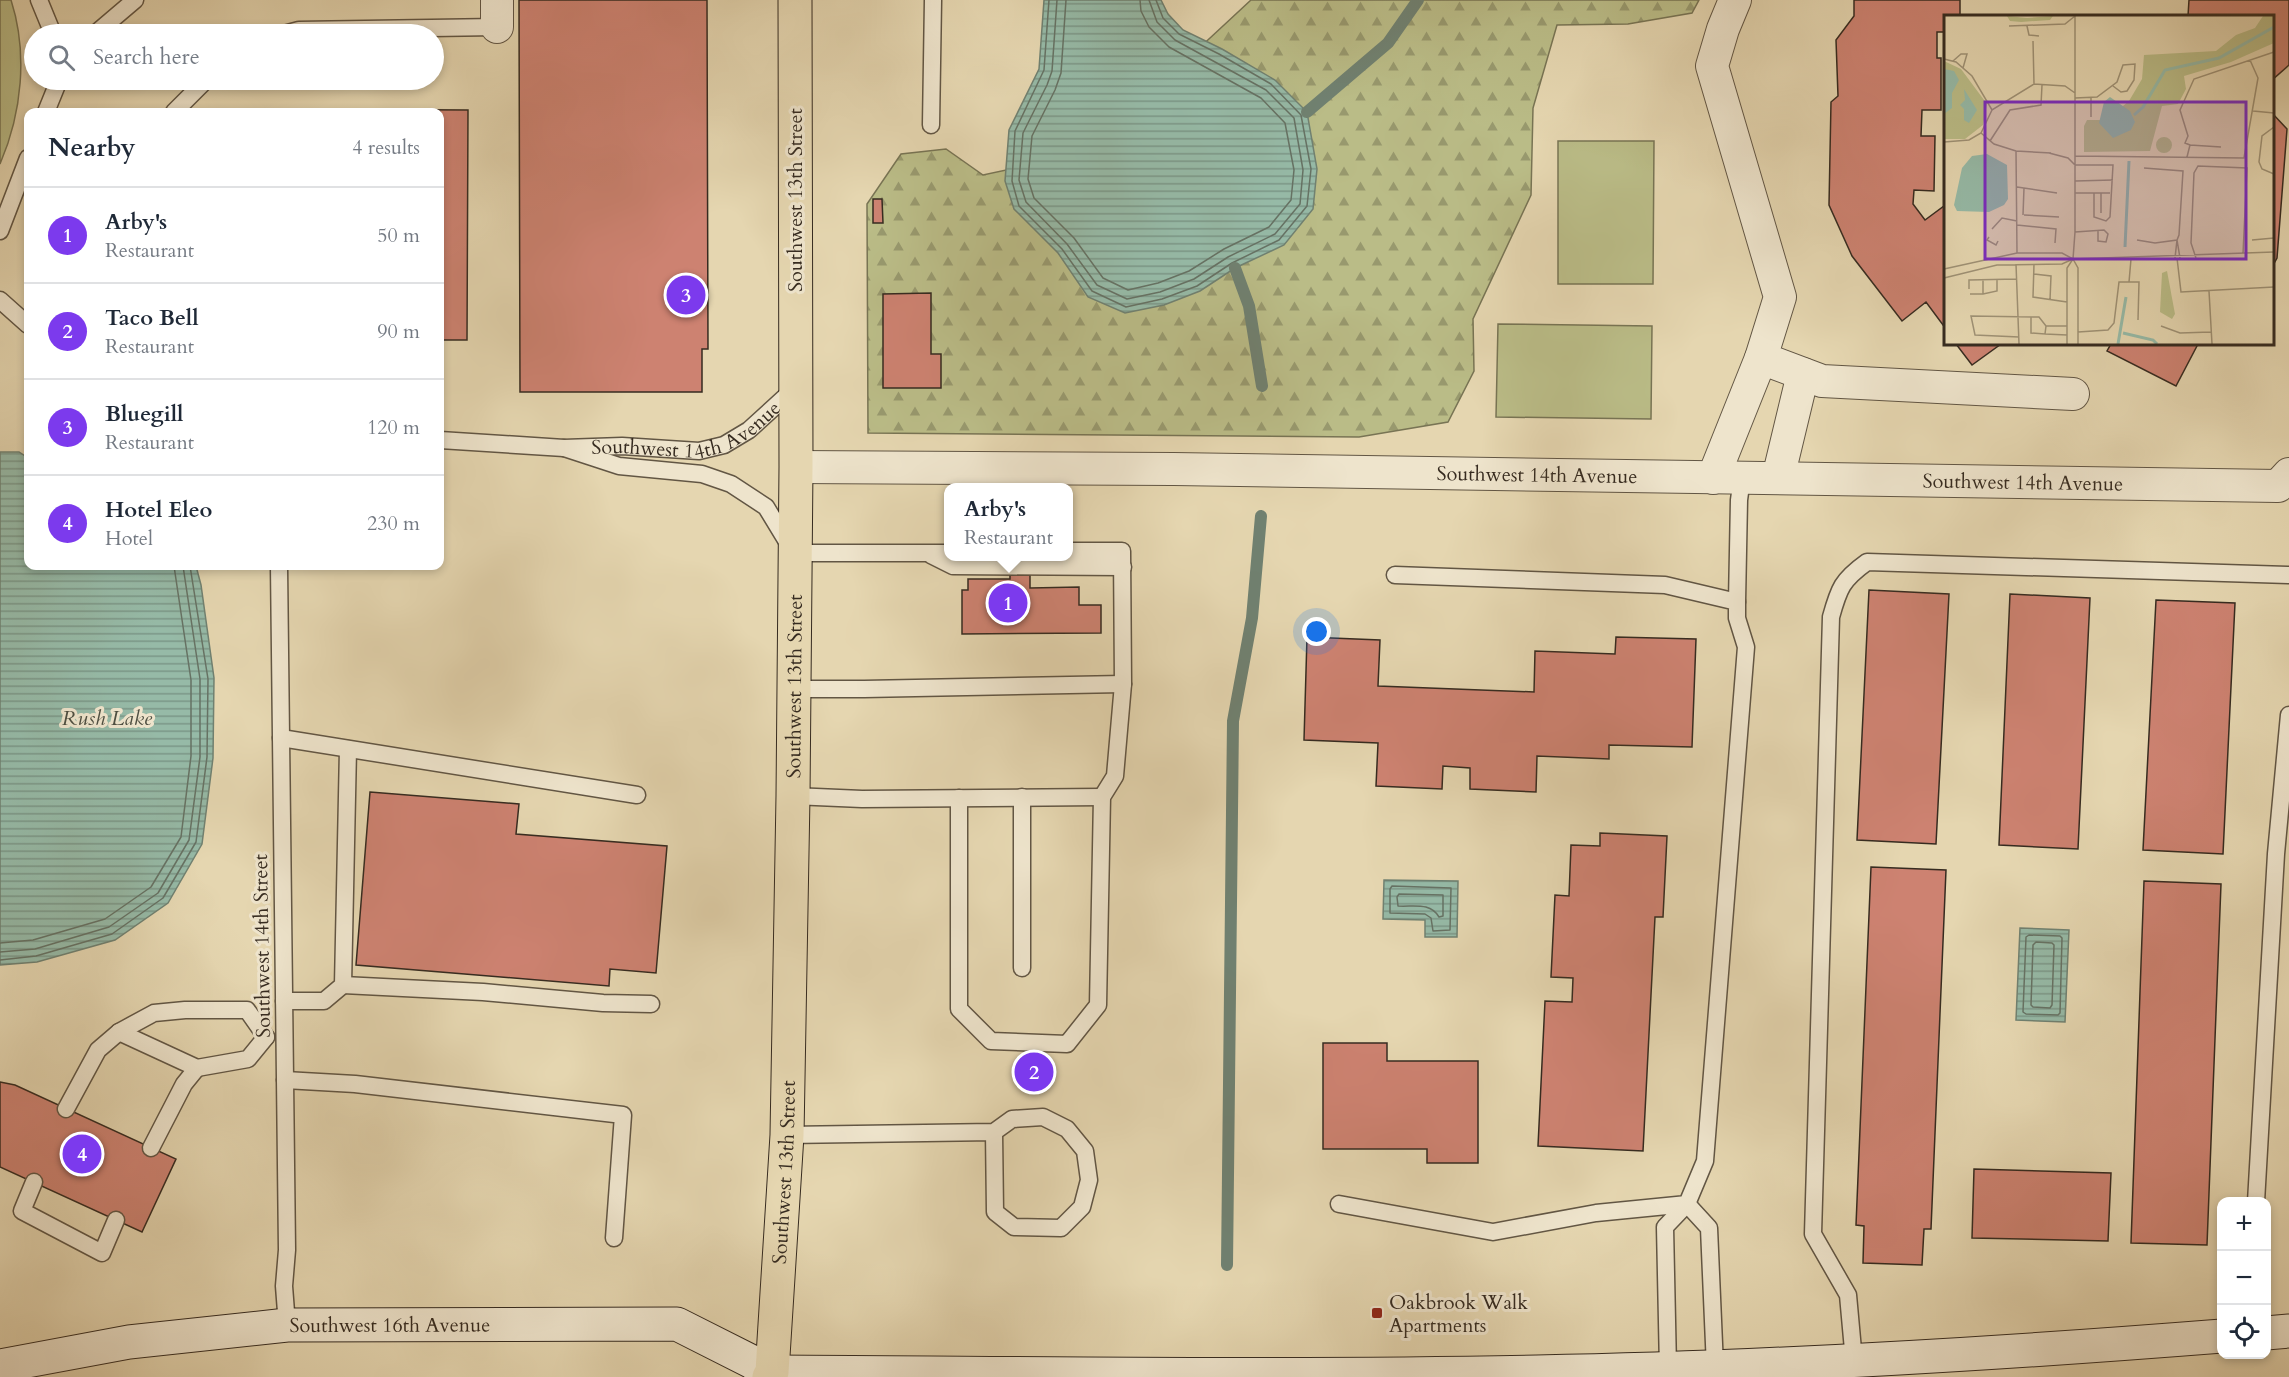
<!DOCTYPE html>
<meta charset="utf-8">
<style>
:root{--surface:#fff;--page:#f2f2f3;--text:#1f2937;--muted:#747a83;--line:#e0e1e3;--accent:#7c3aed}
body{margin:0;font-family:Cardo,serif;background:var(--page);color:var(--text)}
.controls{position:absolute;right:18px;bottom:18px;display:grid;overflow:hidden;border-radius:12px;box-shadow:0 3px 9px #0003}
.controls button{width:54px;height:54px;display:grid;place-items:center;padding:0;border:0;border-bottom:2px solid var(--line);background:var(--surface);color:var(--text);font:30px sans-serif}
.you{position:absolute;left:1317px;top:632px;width:21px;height:21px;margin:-15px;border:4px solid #fff;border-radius:50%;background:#1a73e8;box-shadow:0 0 0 9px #1a73e833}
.badge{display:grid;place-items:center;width:39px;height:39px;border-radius:50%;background:var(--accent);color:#fff;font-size:20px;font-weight:700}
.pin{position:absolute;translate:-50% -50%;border:3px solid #fff;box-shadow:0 2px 6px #0006}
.popup{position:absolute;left:944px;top:483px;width:129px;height:78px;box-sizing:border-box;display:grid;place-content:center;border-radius:12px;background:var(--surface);filter:drop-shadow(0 2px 4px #0005);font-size:20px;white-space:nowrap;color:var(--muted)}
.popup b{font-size:22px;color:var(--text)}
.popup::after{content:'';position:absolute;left:50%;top:100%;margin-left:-12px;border:12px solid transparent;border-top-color:var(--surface)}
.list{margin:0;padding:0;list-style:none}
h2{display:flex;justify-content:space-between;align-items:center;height:78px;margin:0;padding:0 24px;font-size:26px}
h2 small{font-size:20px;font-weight:400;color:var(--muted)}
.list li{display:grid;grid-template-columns:39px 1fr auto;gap:18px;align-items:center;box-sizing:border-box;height:96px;padding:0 24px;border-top:2px solid var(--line)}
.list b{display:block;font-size:22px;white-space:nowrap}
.list p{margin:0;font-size:20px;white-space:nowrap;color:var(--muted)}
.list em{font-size:20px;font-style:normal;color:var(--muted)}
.icon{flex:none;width:33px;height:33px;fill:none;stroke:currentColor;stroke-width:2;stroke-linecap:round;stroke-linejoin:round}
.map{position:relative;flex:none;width:2289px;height:1377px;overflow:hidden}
.search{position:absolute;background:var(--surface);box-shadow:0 3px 9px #0003;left:24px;top:24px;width:420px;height:66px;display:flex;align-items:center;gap:15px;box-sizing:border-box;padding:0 21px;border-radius:33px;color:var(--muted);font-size:22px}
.panel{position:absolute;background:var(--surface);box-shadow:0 3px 9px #0003;left:24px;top:108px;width:420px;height:462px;border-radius:12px}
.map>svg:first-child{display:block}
.forest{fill:url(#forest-firs);stroke:#787454;stroke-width:1.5}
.park{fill:#babc87;stroke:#787454;stroke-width:1.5}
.water{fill:url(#water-rules);stroke:#708171;stroke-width:1.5}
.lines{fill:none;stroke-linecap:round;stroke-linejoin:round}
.shore{stroke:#667264;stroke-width:1.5}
.stream{stroke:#708171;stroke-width:12}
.building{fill:#cd8271;stroke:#362b20;stroke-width:1.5}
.lane-casing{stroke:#625644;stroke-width:19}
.street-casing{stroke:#625644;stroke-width:34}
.secondary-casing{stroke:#362b20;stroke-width:35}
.primary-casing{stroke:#362b20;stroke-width:35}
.lane{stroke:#eee4cc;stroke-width:16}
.street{stroke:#eee4cc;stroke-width:32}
.secondary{stroke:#eee4cc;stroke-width:33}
.primary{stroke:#e5d6b0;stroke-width:33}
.poi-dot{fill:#8f2418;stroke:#eee4cc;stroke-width:2}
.labels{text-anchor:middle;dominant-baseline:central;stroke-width:6;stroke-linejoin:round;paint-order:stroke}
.street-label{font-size:20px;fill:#362b20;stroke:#eee4cc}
.poi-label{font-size:20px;fill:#362b20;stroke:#eee4cc;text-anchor:start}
.water-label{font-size:21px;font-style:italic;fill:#4e4f42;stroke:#eee4cc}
.inset-river{fill:none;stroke:#96baa7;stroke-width:3}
.inset-road{fill:none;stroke:#9f9276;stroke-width:1.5}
.view{fill:#7b2cbf;fill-opacity:0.15;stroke:#7b2cbf;stroke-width:3}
.inset-edge{fill:none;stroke:#362b20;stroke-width:3}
</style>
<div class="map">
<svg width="2289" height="1377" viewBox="0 0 2289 1377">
<defs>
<pattern id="forest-firs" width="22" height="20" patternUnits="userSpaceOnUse" patternTransform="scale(1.5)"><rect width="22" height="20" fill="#babc87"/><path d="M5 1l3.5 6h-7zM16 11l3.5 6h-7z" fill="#98996e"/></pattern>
<pattern id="water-rules" width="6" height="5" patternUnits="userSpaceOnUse" patternTransform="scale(1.5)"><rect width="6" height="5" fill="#96baa7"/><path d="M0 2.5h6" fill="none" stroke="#7b9788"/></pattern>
</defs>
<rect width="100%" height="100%" fill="#e5d6b0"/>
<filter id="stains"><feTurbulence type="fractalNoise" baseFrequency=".00333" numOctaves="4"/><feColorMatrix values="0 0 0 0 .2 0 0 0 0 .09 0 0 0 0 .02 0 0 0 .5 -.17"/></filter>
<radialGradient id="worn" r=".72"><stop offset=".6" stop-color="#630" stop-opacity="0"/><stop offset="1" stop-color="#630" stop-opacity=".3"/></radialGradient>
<path class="forest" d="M1251,0H1699L1692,13L1628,24L1557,25L1533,108L1531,195L1473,319L1474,371L1448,422L1359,437L868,433L867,204L901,154L946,149L983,175L1066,157L1196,51Z"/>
<path class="park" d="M0,0H11C28,53 22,113 0,164Z
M1558,141H1654L1653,284H1558Z
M1498,324L1652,326L1651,419L1496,417Z"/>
<path class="water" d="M1044,0H1161L1168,14L1183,30L1222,49L1275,80L1307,112L1317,169L1313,209L1284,245L1235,268L1200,291L1164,305L1125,313L1088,297L1058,253L1014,209L1005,181L1009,130L1039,69Z
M0,452H19L28,458V566H196L201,585L214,678L213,758L202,844L168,903L115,940L37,962L0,965Z
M1384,880L1458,881L1457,937H1425V920L1383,919Z
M2020,928L2069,930L2065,1022L2016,1020Z"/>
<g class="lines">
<path class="shore" d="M1049,0L1044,70L1015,131L1012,181L1019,206L1062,249L1092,291L1126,307L1162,299L1197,286L1232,263L1279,240L1307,206L1311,169L1301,115L1271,84L1219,54L1179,34L1163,18L1156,0
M1057,0L1052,71L1047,85L1023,133L1019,180L1026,202L1067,244L1097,285L1127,299L1160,292L1194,279L1228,257L1275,234L1300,204L1303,170L1294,118L1266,90L1175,40L1157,22L1149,0
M1066,0L1061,73L1055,90L1032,136L1028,179L1034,198L1074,238L1103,278L1128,290L1158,283L1189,271L1224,249L1269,227L1291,200L1294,170L1285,123L1261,98L1169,47L1149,27L1141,11L1140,0
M1392,886L1451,888L1450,930L1433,931L1431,918L1425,914L1390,913V889Z
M1399,894L1443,895V916L1439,917C1430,902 1414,907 1398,906L1397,897Z
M2029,935L2060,936L2062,938L2060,1013L2058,1015L2026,1014L2023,1012L2026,937Z
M2036,942L2052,943L2054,945L2052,1005L2050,1008L2033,1007L2031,1005L2033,945Z
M0,943L33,940L105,919L151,887L181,837L191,756V680L174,566
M0,952L35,949L109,927L158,893L189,840L200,757V679L183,566
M0,960L36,956L112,934L163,898L196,842L207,757L208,679L190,566"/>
<path class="stream" d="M1307,112L1388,43L1418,0
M1235,268L1249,306L1262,386
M1227,1265L1233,721L1252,618L1261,516"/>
</g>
<path class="building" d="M519,0H707L708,349H702V392H520Z
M1854,0H1960V16H1946V32H1937V58H1941V110H1922L1921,136H1935L1934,191L1914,190L1913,204L1925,220L1944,206L1946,208V329L1926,302L1902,321L1852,256L1829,205L1831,102L1838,96L1836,40L1854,16Z
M2189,0H2289V65L2272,80V16H2188Z
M280,109L468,110L467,340H440V112H280Z
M2272,113L2287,129L2277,258L2272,267Z
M873,199H882L883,223H873Z
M931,293V354H941V388H883V294Z
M1956,344H2001L1972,365Z
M2111,344H2198L2176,386L2107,351Z
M1010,575H1030V588L1079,587V605H1101V633L962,634V590H968V579H1010Z
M1869,590L1949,594L1936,844L1857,840Z
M2010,594L2090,598L2078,849L1999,845Z
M2156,600L2235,603L2223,854L2143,850Z
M1307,637L1380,640L1378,686L1534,692L1535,651L1615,654L1616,637L1696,639L1692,747L1609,745V759L1537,756L1536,792L1470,789V768L1443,766L1442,789L1376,786L1378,743L1304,740Z
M370,792L519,804L516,834L667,846L656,973L610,969L609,986L356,965Z
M1600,833L1667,836L1663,917H1655L1643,1151L1538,1146L1545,1001L1572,1002L1573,978L1551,977L1555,895L1569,896L1571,845L1600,846Z
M1871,867L1946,870L1931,1229H1924L1922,1265L1863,1263L1864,1226L1856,1225Z
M2144,881L2221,884L2207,1245L2131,1243Z
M1323,1043H1387V1061H1478V1163H1427V1149H1323Z
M0,1082L15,1085L176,1159L142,1232L0,1167Z
M1974,1169L2111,1173L2108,1241L1972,1238Z"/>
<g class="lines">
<defs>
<g id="lane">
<path d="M39,0L53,34"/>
<path d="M95,34L135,0"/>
<path d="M284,34L299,30L497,27"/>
<path d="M46,112L59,80"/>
<path d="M174,112L206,80"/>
<path d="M931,125L933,0"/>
<path d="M0,231L28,158"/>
<path d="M0,300L28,325"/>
<path id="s1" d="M440,440L564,448L622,446L699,451L724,445L749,430L795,388"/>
<path d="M564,448L619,466L702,474L731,484L766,507L794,553H948"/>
<path d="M931,555L953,566L1123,567"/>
<path d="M279,566L287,1250L284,1286L287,1325"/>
<path d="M1737,602L1739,500L1742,478"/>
<path d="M793,689H864L1123,684"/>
<path d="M281,738L637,795"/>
<path d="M793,796L862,799L1102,797"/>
<path d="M959,798V1009L991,1041L1067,1044L1098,1005L1102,797L1115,776L1123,684L1122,551H1068"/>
<path d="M1022,968V797"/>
<path d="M343,985L483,992L603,1003L651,1004"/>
<path d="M284,1001H324L343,985L348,749"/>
<path d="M119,1032L197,1068L248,1059L266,1037"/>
<path d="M285,1080L355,1084L623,1115L614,1238"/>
<path d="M66,1109L98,1050L119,1032L154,1013L185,1010H247L266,1037"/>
<path d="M787,1135L994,1132L1012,1119L1043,1117L1067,1129L1085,1151L1089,1180L1082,1207L1061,1228L1014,1227L995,1212L994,1132"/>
<path d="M151,1148L184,1084L197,1068"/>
<path d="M34,1182L22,1211L102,1253L116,1220"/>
<path d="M2256,1202L2276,854L2289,715"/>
<path d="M1339,1204L1493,1232L1596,1213L1687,1204L1705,1161L1746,647L1737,618V602L1665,585L1395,575"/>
<path d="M1854,1361L1848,1295L1813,1234L1831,617C1839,588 1842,580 1867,562L2289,575"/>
<path d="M1668,1368L1665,1227L1687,1204L1709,1228L1715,1367"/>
</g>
<g id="street">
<path d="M1735,0L1723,29L1712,66L1780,297L1761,358L1822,381L2073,394"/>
<path d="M497,27V0"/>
<path id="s2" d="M796,467L1174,469L2278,486L2289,474"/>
<path d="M1713,478L1761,358"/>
<path d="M1778,478L1803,374"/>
</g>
<g id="secondary">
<path d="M2266,1333L2289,1331"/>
<path id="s3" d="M0,1366L129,1342L287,1325L677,1324L772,1372"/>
<path d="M761,1377L772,1372C1027,1373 1282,1377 1537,1372C1766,1368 1994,1354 2222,1336"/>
</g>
<g id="primary">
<path id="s4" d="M769,1377L772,1372L787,1135L793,796L796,467L795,0"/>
</g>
</defs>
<use href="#lane" class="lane-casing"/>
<use href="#street" class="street-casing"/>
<use href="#secondary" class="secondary-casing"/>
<use href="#primary" class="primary-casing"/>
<use href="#lane" class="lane"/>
<use href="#street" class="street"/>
<use href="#secondary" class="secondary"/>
<use href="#primary" class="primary"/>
</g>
<rect class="poi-dot" x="1371" y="1307" width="12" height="12" rx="3"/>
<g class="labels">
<g class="street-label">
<text transform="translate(795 200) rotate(-90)">Southwest 13th Street</text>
<text stroke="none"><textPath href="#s1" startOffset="252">Southwest 14th Avenue</textPath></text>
<text stroke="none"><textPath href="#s2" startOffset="741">Southwest 14th Avenue</textPath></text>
<text stroke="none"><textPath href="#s2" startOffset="1227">Southwest 14th Avenue</textPath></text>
<text stroke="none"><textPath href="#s4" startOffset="692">Southwest 13th Street</textPath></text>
<text transform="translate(262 946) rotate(-91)">Southwest 14th Street</text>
<text stroke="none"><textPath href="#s4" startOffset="206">Southwest 13th Street</textPath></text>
<text stroke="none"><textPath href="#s3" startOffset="393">Southwest 16th Avenue</textPath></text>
</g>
<g class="poi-label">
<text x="1389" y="1302">Oakbrook Walk<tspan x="1389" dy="23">Apartments</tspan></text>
</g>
<g class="water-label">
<text x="107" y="718">Rush Lake</text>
</g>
</g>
<g transform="translate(1944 15)">
<rect width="330" height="330" fill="#e5d6b0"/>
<path d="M63,1L83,3L109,1L106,5L77,7L66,6ZM319,1H330V28L287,47L240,61L242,74L234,89L218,91L206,136L140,137V111L143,105H162L185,86L198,64L200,40L272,36L292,20L311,13Z" fill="#babc87"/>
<path d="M223,256L231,299L228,304L216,297L218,258Z" fill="#babc87"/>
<path d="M0,46L17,54L43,89L39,110L21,124H0ZM212 130a8 8 0 1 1 16 0a8 8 0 1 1-16 0Z" fill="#babc87"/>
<path d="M0,54L10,56L15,65L8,78V93L0,99ZM20,74L33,95L25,108L20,105V94L16,90L21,85ZM166,82L186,96L191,107L187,115L169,123L155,108L160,87ZM43,139L63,150L64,184L60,190L45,197L13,196L10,190L18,153L28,141Z" fill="#96baa7"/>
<path class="inset-river" d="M190,100L199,92L221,55L275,43L330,12M181,232L185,146M179,318L209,325L213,329M174,329L182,282"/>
<path class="inset-road" d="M65,11L121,9L131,1M83,11L85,20L95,21M89,26L90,69M0,44L12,47L28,61L48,95L90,69L121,71L131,78M9,46L17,39H23L19,53M131,83L153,82L173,67L179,50L191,49L190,65L183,76L177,77L169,71M309,96L330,98M147,102V83M330,112L318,121L315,147L318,154L330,159M37,118L50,129L72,136L107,138M46,126L66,95L97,90L98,70M0,127L25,125L37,118L48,95M246,130L277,132M72,136L73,238M105,138L124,143L131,150H169L166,202L162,206L150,202V178M131,141L300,143L314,63L306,45M243,142L246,130L241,128L244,121L236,95L250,64L330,37M131,166L169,165M73,172L113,178M131,178H166M157,198V178M79,200L80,173M80,200L115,202M73,210L112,214L111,228M48,214L58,203L73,206M131,217L160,215L164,219L162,227L154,226V216M45,222L43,225L52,230L54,226M193,225L211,228L233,225L235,220L239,156L200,153M308,225L330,223M231,243L233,225L236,243M233,243L237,277L330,272M252,243L247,228L250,158L254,151L303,153L299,239M129,244L134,253V329M72,249L75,329M90,249L89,282L123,287M0,254L73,238H118L129,244M90,259L107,261L106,285M0,263L53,250L118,249L129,244L330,237M185,267H195L194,305M25,274V265L73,264M265,276L268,329M26,279H39V264M39,279L53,276V264M87,302V318L101,319L102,311M217,311L236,318L267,317M134,317L164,315L170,308L175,267H185L187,244M101,319L123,320M75,322L31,320L27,301L95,302L102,311H123M123,329V253L129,244L131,217V1"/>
<path class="view" d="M41,87H302V244H41Z"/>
<rect width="330" height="330" class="inset-edge"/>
</g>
<rect width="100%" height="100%" filter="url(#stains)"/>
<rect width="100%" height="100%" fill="url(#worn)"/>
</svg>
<div class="controls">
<button>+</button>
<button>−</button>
<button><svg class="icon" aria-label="locate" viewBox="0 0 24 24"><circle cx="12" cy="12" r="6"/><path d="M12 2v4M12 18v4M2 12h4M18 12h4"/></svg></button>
</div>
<div class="you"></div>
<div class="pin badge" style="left:1008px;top:603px">1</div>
<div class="popup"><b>Arby's</b>Restaurant</div>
<div class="pin badge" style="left:1034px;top:1072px">2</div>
<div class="pin badge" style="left:686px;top:295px">3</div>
<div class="pin badge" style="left:82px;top:1154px">4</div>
<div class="search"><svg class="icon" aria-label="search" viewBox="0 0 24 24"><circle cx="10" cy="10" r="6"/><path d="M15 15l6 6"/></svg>Search here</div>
<section class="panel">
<h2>Nearby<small>4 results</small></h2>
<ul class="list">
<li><span class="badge">1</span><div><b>Arby's</b><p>Restaurant</p></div><em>50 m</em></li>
<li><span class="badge">2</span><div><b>Taco Bell</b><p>Restaurant</p></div><em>90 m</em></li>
<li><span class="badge">3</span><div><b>Bluegill</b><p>Restaurant</p></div><em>120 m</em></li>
<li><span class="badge">4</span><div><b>Hotel Eleo</b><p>Hotel</p></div><em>230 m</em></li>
</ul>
</section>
</div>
